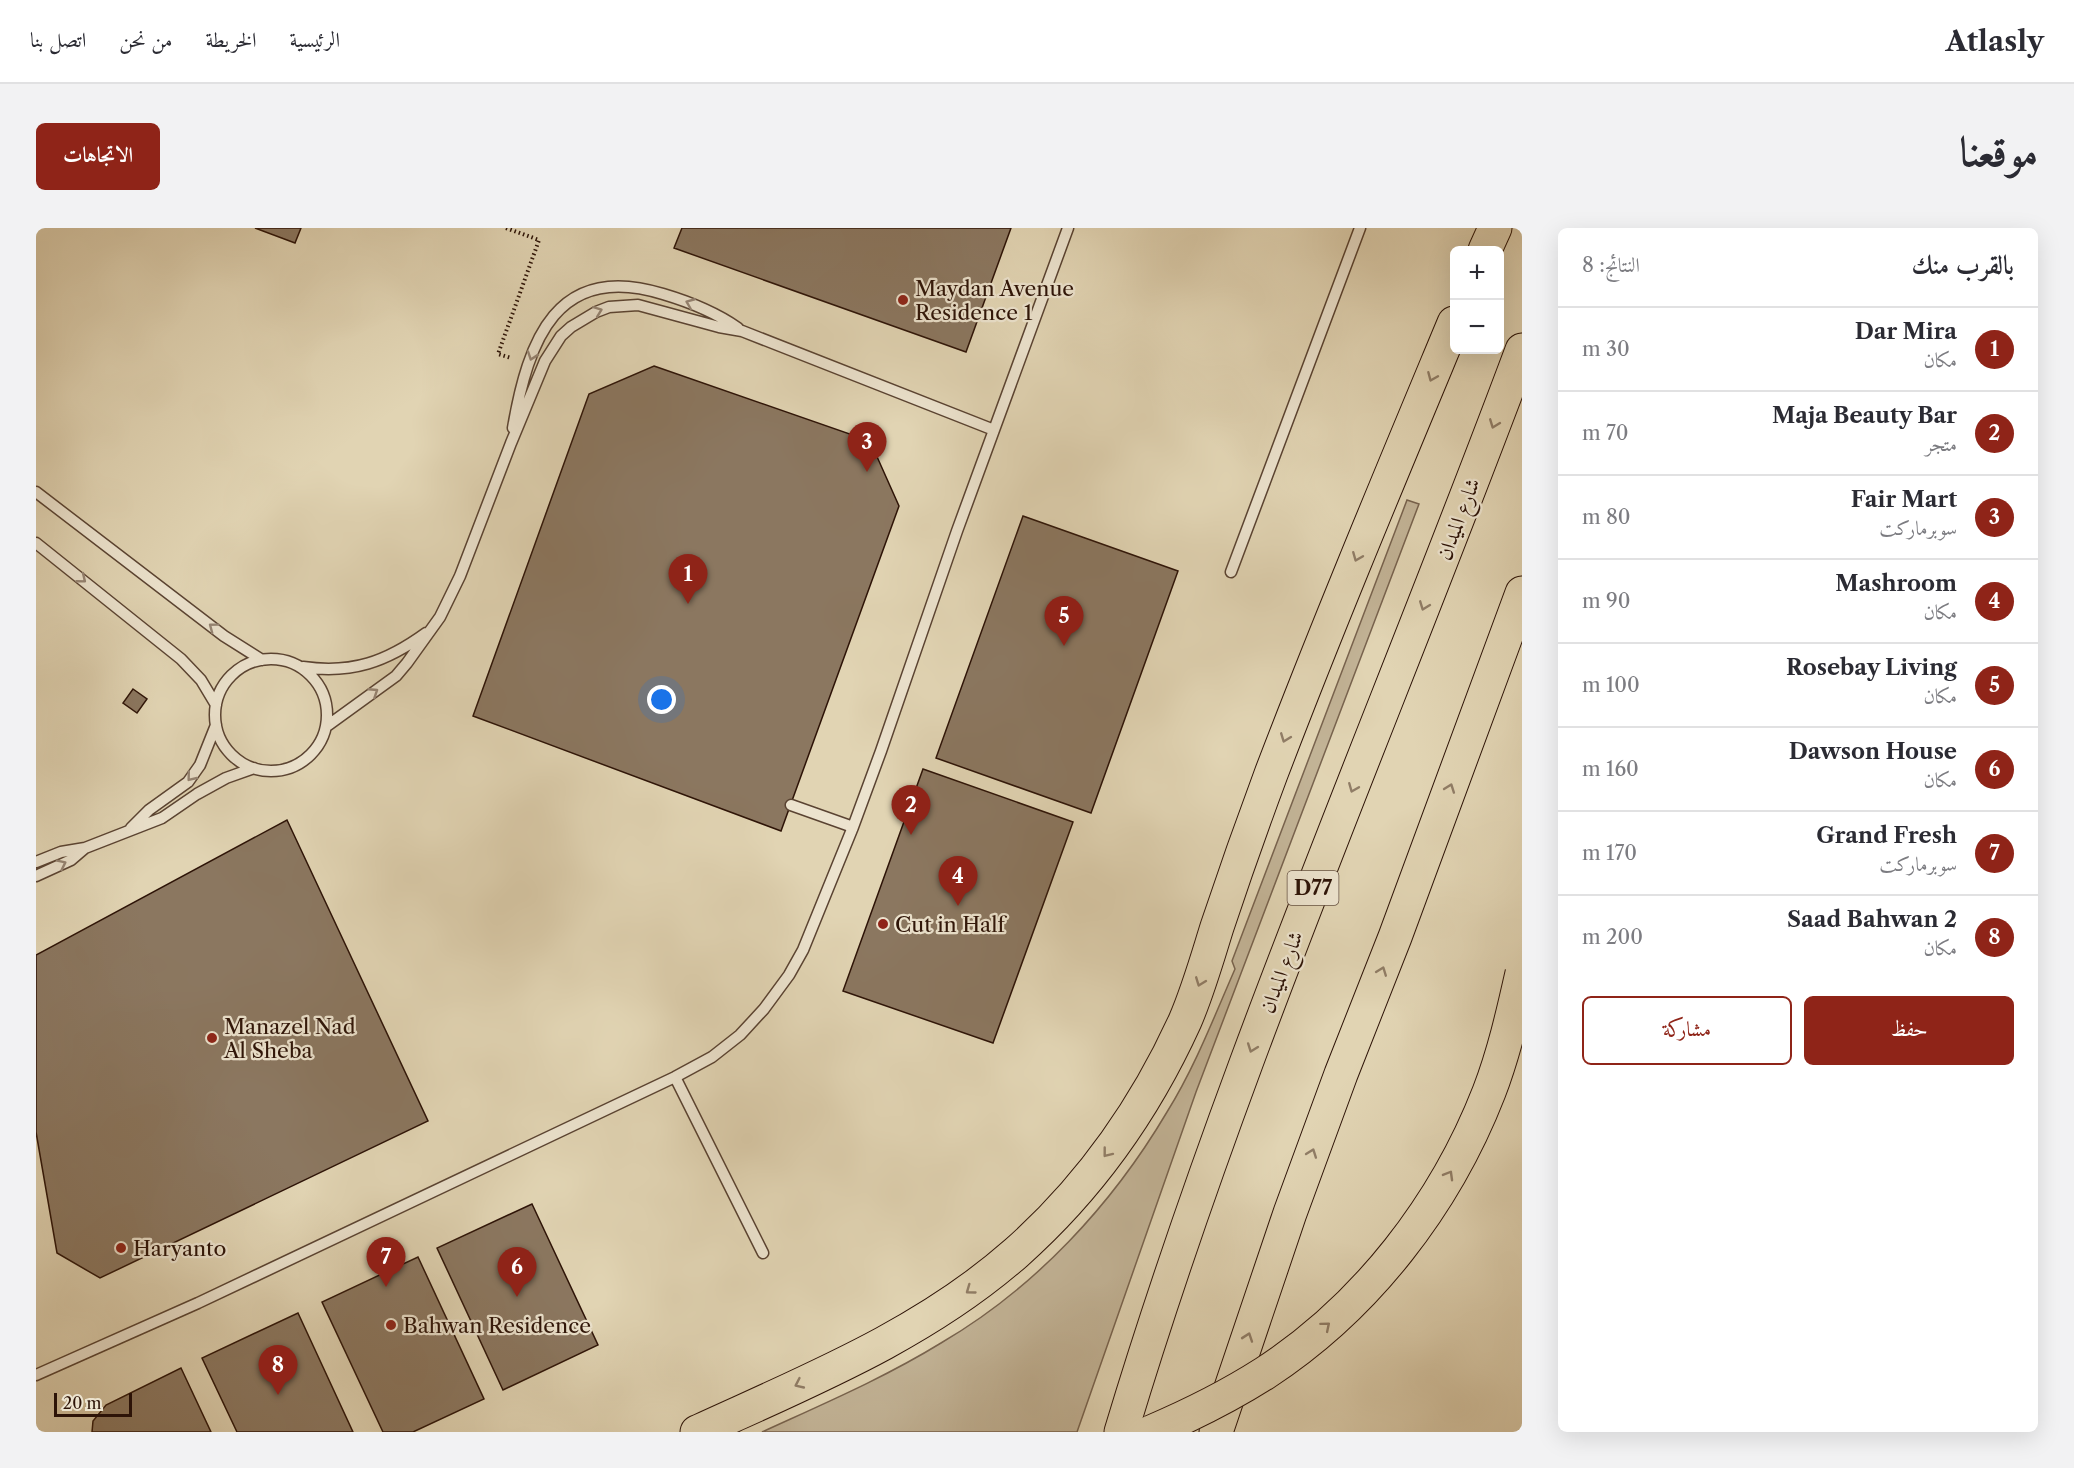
<!DOCTYPE html>
<html lang="ar">
<meta charset="utf-8">
<style>
:root{--surface:#fff;--page:#f2f2f3;--text:#2b2b33;--muted:#7c7c81;--line:#e1e1e2;--accent:#8f2418}
body{margin:0;font-family:"Libre Caslon Text",Amiri,serif;background:var(--page);color:var(--text);direction:rtl}
.controls{position:absolute;right:18px;top:18px;display:grid;overflow:hidden;border-radius:9px;box-shadow:0 6px 24px #0002}
.controls button{width:54px;height:54px;display:grid;place-items:center;padding:0;border:0;border-bottom:2px solid var(--line);background:var(--surface);color:var(--text);font:30px sans-serif}
.scale{position:absolute;left:18px;bottom:15px;width:78px;box-sizing:border-box;padding-left:6px;border:3px solid #2d1307;border-top:0;font-size:16px;line-height:21px;white-space:nowrap;color:#2d1307;-webkit-text-stroke:4px #ece3ce;paint-order:stroke}
.you{position:absolute;left:626px;top:472px;width:21px;height:21px;margin:-15px;border:4px solid #fff;border-radius:50%;background:#1a73e8;box-shadow:0 0 0 9px #1a73e833}
.badge{display:grid;place-items:center;width:39px;height:39px;border-radius:50%;background:var(--accent);color:#fff;font-size:20px;font-weight:700}
.pin{position:absolute;translate:-50% -50px;filter:drop-shadow(0 2px 3px #0008)}
.pin::after{content:'';position:absolute;top:32px;width:21px;height:18px;background:inherit;clip-path:polygon(0 0,100% 0,50% 100%)}
.list{margin:0;padding:0;list-style:none}
h2{display:flex;justify-content:space-between;align-items:center;height:78px;margin:0;padding:0 24px;font-size:26px}
h2 small{font-size:20px;font-weight:400;color:var(--muted)}
.list li{display:grid;grid-template-columns:39px 1fr auto;gap:18px;align-items:center;box-sizing:border-box;height:84px;padding:0 24px;border-top:2px solid var(--line)}
.list b{display:block;font-size:22px;white-space:nowrap}
.list p{margin:0;font-size:20px;white-space:nowrap;color:var(--muted)}
.list em{font-size:20px;font-style:normal;color:var(--muted)}
.actions{display:flex;gap:12px;padding:18px 24px}
.actions a{flex:1;padding:14px 0;border:2px solid var(--accent);border-radius:9px;text-align:center;font-size:21px;color:var(--accent)}
.actions .main{background:var(--accent);color:#fff}
.map{position:relative;flex:none;width:1486px;height:1204px;overflow:hidden;direction:ltr;border-radius:9px}
header{display:flex;align-items:center;gap:36px;box-sizing:border-box;height:84px;padding:0 30px;background:var(--surface);border-bottom:2px solid var(--line)}
header strong{font-size:28px}
nav{display:flex;gap:33px;margin-inline-start:auto;font-size:21px}
.intro{display:flex;align-items:center;justify-content:space-between;box-sizing:border-box;height:144px;padding:0 36px}
h1{margin:0;font-size:42px}
.button{padding:15px 27px;border-radius:9px;background:var(--accent);color:#fff;font-size:21px;font-weight:700}
main{display:flex;gap:36px;padding:0 36px}
aside{flex:1;background:var(--surface);border-radius:9px;box-shadow:0 6px 24px #0002}
.map>svg:first-child{display:block}
.green{fill:#c2b396;stroke:#78634e;stroke-width:1.5}
.building{fill:#8b7760;stroke:#2d1307;stroke-width:1.5}
.lines{fill:none;stroke-linecap:round;stroke-linejoin:round}
.lane-casing{stroke:#5a4332;stroke-width:13}
.primary-casing{stroke:#2d1307;stroke-width:35}
.path{stroke:#2d1307;stroke-width:4;stroke-dasharray:1.5 3;stroke-linecap:butt}
.lane{stroke:#ece3ce;stroke-width:10}
.primary{stroke:#e1d4b3;stroke-width:33}
.primary-bridge-casing{stroke:#2d1307;stroke-width:35;stroke-linecap:butt}
.primary-bridge{stroke:#e1d4b3;stroke-width:33}
.oneway{stroke:#968574}
.oneway2{stroke:#907d66}
.poi-dot{fill:#8f2418;stroke:#ece3ce;stroke-width:2}
.labels{text-anchor:middle;dominant-baseline:central;stroke-width:4.5;stroke-linejoin:round;paint-order:stroke}
.shield{fill:#ece3ce;stroke:#665143;stroke-width:1.5}
.shield-label{font-size:20px;font-weight:bold;fill:#2d1307}
.poi-label{font-size:21px;fill:#2d1307;stroke:#ece3ce;text-anchor:start}
.street-label{font-size:21px;fill:#2d1307;stroke:#ece3ce}
</style>
<header>
<strong>Atlasly</strong>
<nav><a>الرئيسية</a><a>الخريطة</a><a>من نحن</a><a>اتصل بنا</a></nav>
</header>
<div class="intro"><h1>موقعنا</h1><a class="button">الاتجاهات</a></div>
<main>
<aside>
<h2>بالقرب منك<small>النتائج: 8</small></h2>
<ul class="list">
<li><span class="badge">1</span><div><b>Dar Mira</b><p>مكان</p></div><em>30 m</em></li>
<li><span class="badge">2</span><div><b>Maja Beauty Bar</b><p>متجر</p></div><em>70 m</em></li>
<li><span class="badge">3</span><div><b>Fair Mart</b><p>سوبرماركت</p></div><em>80 m</em></li>
<li><span class="badge">4</span><div><b>Mashroom</b><p>مكان</p></div><em>90 m</em></li>
<li><span class="badge">5</span><div><b>Rosebay Living</b><p>مكان</p></div><em>100 m</em></li>
<li><span class="badge">6</span><div><b>Dawson House</b><p>مكان</p></div><em>160 m</em></li>
<li><span class="badge">7</span><div><b>Grand Fresh</b><p>سوبرماركت</p></div><em>170 m</em></li>
<li><span class="badge">8</span><div><b>Saad Bahwan 2</b><p>مكان</p></div><em>200 m</em></li>
</ul>
<div class="actions"><a class="main">حفظ</a><a>مشاركة</a></div>
</aside>
<div class="map">
<svg width="1486" height="1204" viewBox="0 0 1486 1204">
<rect width="100%" height="100%" fill="#e1d4b3"/>
<filter id="stains"><feTurbulence type="fractalNoise" baseFrequency=".00333" numOctaves="4"/><feColorMatrix values="0 0 0 0 .2 0 0 0 0 .09 0 0 0 0 .02 0 0 0 .5 -.17"/></filter>
<radialGradient id="worn" r=".72"><stop offset=".6" stop-color="#630" stop-opacity="0"/><stop offset="1" stop-color="#630" stop-opacity=".3"/></radialGradient>
<path class="green" d="M1371,272L1383,276L1160,864L1041,1204H726C787,1176 848,1150 905,1115C999,1060 1076,977 1131,884C1159,839 1178,789 1199,741L1196,733Z"/>
<path class="building" d="M219,0H265L259,15Z
M646,0H975L930,124L638,20Z
M618,138L834,213L863,278L745,603L437,488L553,166Z
M987,288L1142,343L1055,585L900,530Z
M97,461L111,471L101,485L87,475Z
M887,541L1037,594L957,815L807,763Z
M251,592L392,893L64,1050L21,1025L0,904V727Z
M496,976L562,1117L467,1162L401,1020Z
M382,1029L448,1171L377,1204H347L286,1074Z
M262,1085L317,1204H201L166,1130Z
M145,1140L175,1204H56L57,1193L70,1177Z"/>
<g class="lines">
<defs>
<path id="lane" d="M477,200C492,112 521,33 627,66C654,74 679,84 702,100
M0,264L188,408L226,432
M0,315L145,431L165,452L180,477
M1195,344L1324,0
M179 487a56 56 0 1 1 112 0a56 56 0 1 1-112 0Z
M267,439C316,446 350,434 390,405
M291,498L360,448L371,435L404,389L424,348L475,215L509,133L525,108L535,99L560,84L573,79L602,77L683,99L706,103L958,202
M755,577L817,599
M95,600L113,582L152,554L164,537L180,497
M0,634L25,624L49,620
M0,648L35,632L49,620L126,590L161,566L190,550L218,540
M639,849L727,1025
M0,1147L162,1075L639,849L676,829L704,807L728,781L753,747L767,722L817,599L845,523L921,303L1032,0"/>
<path id="primary" d="M1449,22L1459,0
M661,1204C772,1153 887,1107 980,1025C1052,961 1109,881 1149,793C1162,763 1171,731 1181,699C1198,648 1216,597 1235,546C1293,394 1356,244 1418,95
M1085,1204C1196,835 1352,482 1486,122
M1180,1204L1254,985L1305,846L1359,709L1486,365"/>
</defs>
<use href="#lane" class="lane-casing"/>
<use href="#primary" class="primary-casing"/>
<path class="path" d="M470,0L503,12L462,126L475,130"/>
<use href="#lane" class="lane"/>
<use href="#primary" class="primary"/>
<defs>
<path id="primary-bridge" d="M1115,1204C1155,1187 1193,1168 1229,1145C1330,1079 1409,977 1453,864C1468,825 1477,785 1486,745"/>
</defs>
<use href="#primary-bridge" class="primary-bridge-casing"/>
<use href="#primary-bridge" class="primary-bridge"/>
</g>
<defs><path id="oneway-chevron" d="M-2-3.5L2.5 0L-2 3.5" fill="none" stroke-width="1.6" stroke-linecap="round" stroke-linejoin="round" transform="scale(1.5)"/></defs>
<g class="oneway">
<use href="#oneway-chevron" transform="translate(654 75) rotate(-158)"/>
<use href="#oneway-chevron" transform="translate(562 83) rotate(-21)"/>
<use href="#oneway-chevron" transform="translate(496 128) rotate(109)"/>
<use href="#oneway-chevron" transform="translate(46 351) rotate(39)"/>
<use href="#oneway-chevron" transform="translate(177 399) rotate(-143)"/>
<use href="#oneway-chevron" transform="translate(338 464) rotate(-33)"/>
<use href="#oneway-chevron" transform="translate(155 549) rotate(129)"/>
<use href="#oneway-chevron" transform="translate(26 636) rotate(-26)"/>
</g>
<g class="oneway2">
<use href="#oneway-chevron" transform="translate(1396 149) rotate(113)"/>
<use href="#oneway-chevron" transform="translate(1458 196) rotate(111)"/>
<use href="#oneway-chevron" transform="translate(1321 329) rotate(112)"/>
<use href="#oneway-chevron" transform="translate(1388 378) rotate(111)"/>
<use href="#oneway-chevron" transform="translate(1249 510) rotate(111)"/>
<use href="#oneway-chevron" transform="translate(1317 560) rotate(112)"/>
<use href="#oneway-chevron" transform="translate(1414 560) rotate(-70)"/>
<use href="#oneway-chevron" transform="translate(1346 743) rotate(-69)"/>
<use href="#oneway-chevron" transform="translate(1164 754) rotate(111)"/>
<use href="#oneway-chevron" transform="translate(1216 820) rotate(110)"/>
<use href="#oneway-chevron" transform="translate(1071 925) rotate(128)"/>
<use href="#oneway-chevron" transform="translate(1276 925) rotate(-70)"/>
<use href="#oneway-chevron" transform="translate(1413 947) rotate(-60)"/>
<use href="#oneway-chevron" transform="translate(934 1062) rotate(144)"/>
<use href="#oneway-chevron" transform="translate(1290 1098) rotate(-40)"/>
<use href="#oneway-chevron" transform="translate(1212 1109) rotate(-71)"/>
<use href="#oneway-chevron" transform="translate(763 1156) rotate(155)"/>
</g>
<g class="poi-dot">
<circle cx="867" cy="72" r="6"/>
<circle cx="847" cy="696" r="6"/>
<circle cx="176" cy="810" r="6"/>
<circle cx="85" cy="1020" r="6"/>
<circle cx="355" cy="1097" r="6"/>
</g>
<g class="labels">
<rect class="shield" x="1251.5" y="643" width="51" height="34" rx="4.5"/>
<g class="shield-label">
<text x="1277" y="660">D77</text>
</g>
<g class="poi-label">
<text x="879" y="60">Maydan Avenue<tspan x="879" dy="24">Residence 1</tspan></text>
<text x="859" y="696">Cut in Half</text>
<text x="188" y="798">Manazel Nad<tspan x="188" dy="24">Al Sheba</tspan></text>
<text x="97" y="1020">Haryanto</text>
<text x="367" y="1097">Bahwan Residence</text>
</g>
<g class="street-label">
<text transform="translate(1422 291) rotate(-69)">شارع الميدان</text>
<text transform="translate(1245 744) rotate(-69)">شارع الميدان</text>
</g>
</g>
<rect width="100%" height="100%" filter="url(#stains)"/>
<rect width="100%" height="100%" fill="url(#worn)"/>
</svg>
<div class="controls">
<button>+</button>
<button>−</button>
</div>
<div class="scale">20 m</div>
<div class="you"></div>
<div class="pin badge" style="left:652px;top:376px">1</div>
<div class="pin badge" style="left:875px;top:607px">2</div>
<div class="pin badge" style="left:831px;top:244px">3</div>
<div class="pin badge" style="left:922px;top:678px">4</div>
<div class="pin badge" style="left:1028px;top:418px">5</div>
<div class="pin badge" style="left:481px;top:1069px">6</div>
<div class="pin badge" style="left:350px;top:1059px">7</div>
<div class="pin badge" style="left:242px;top:1167px">8</div>
</div>
</main>
